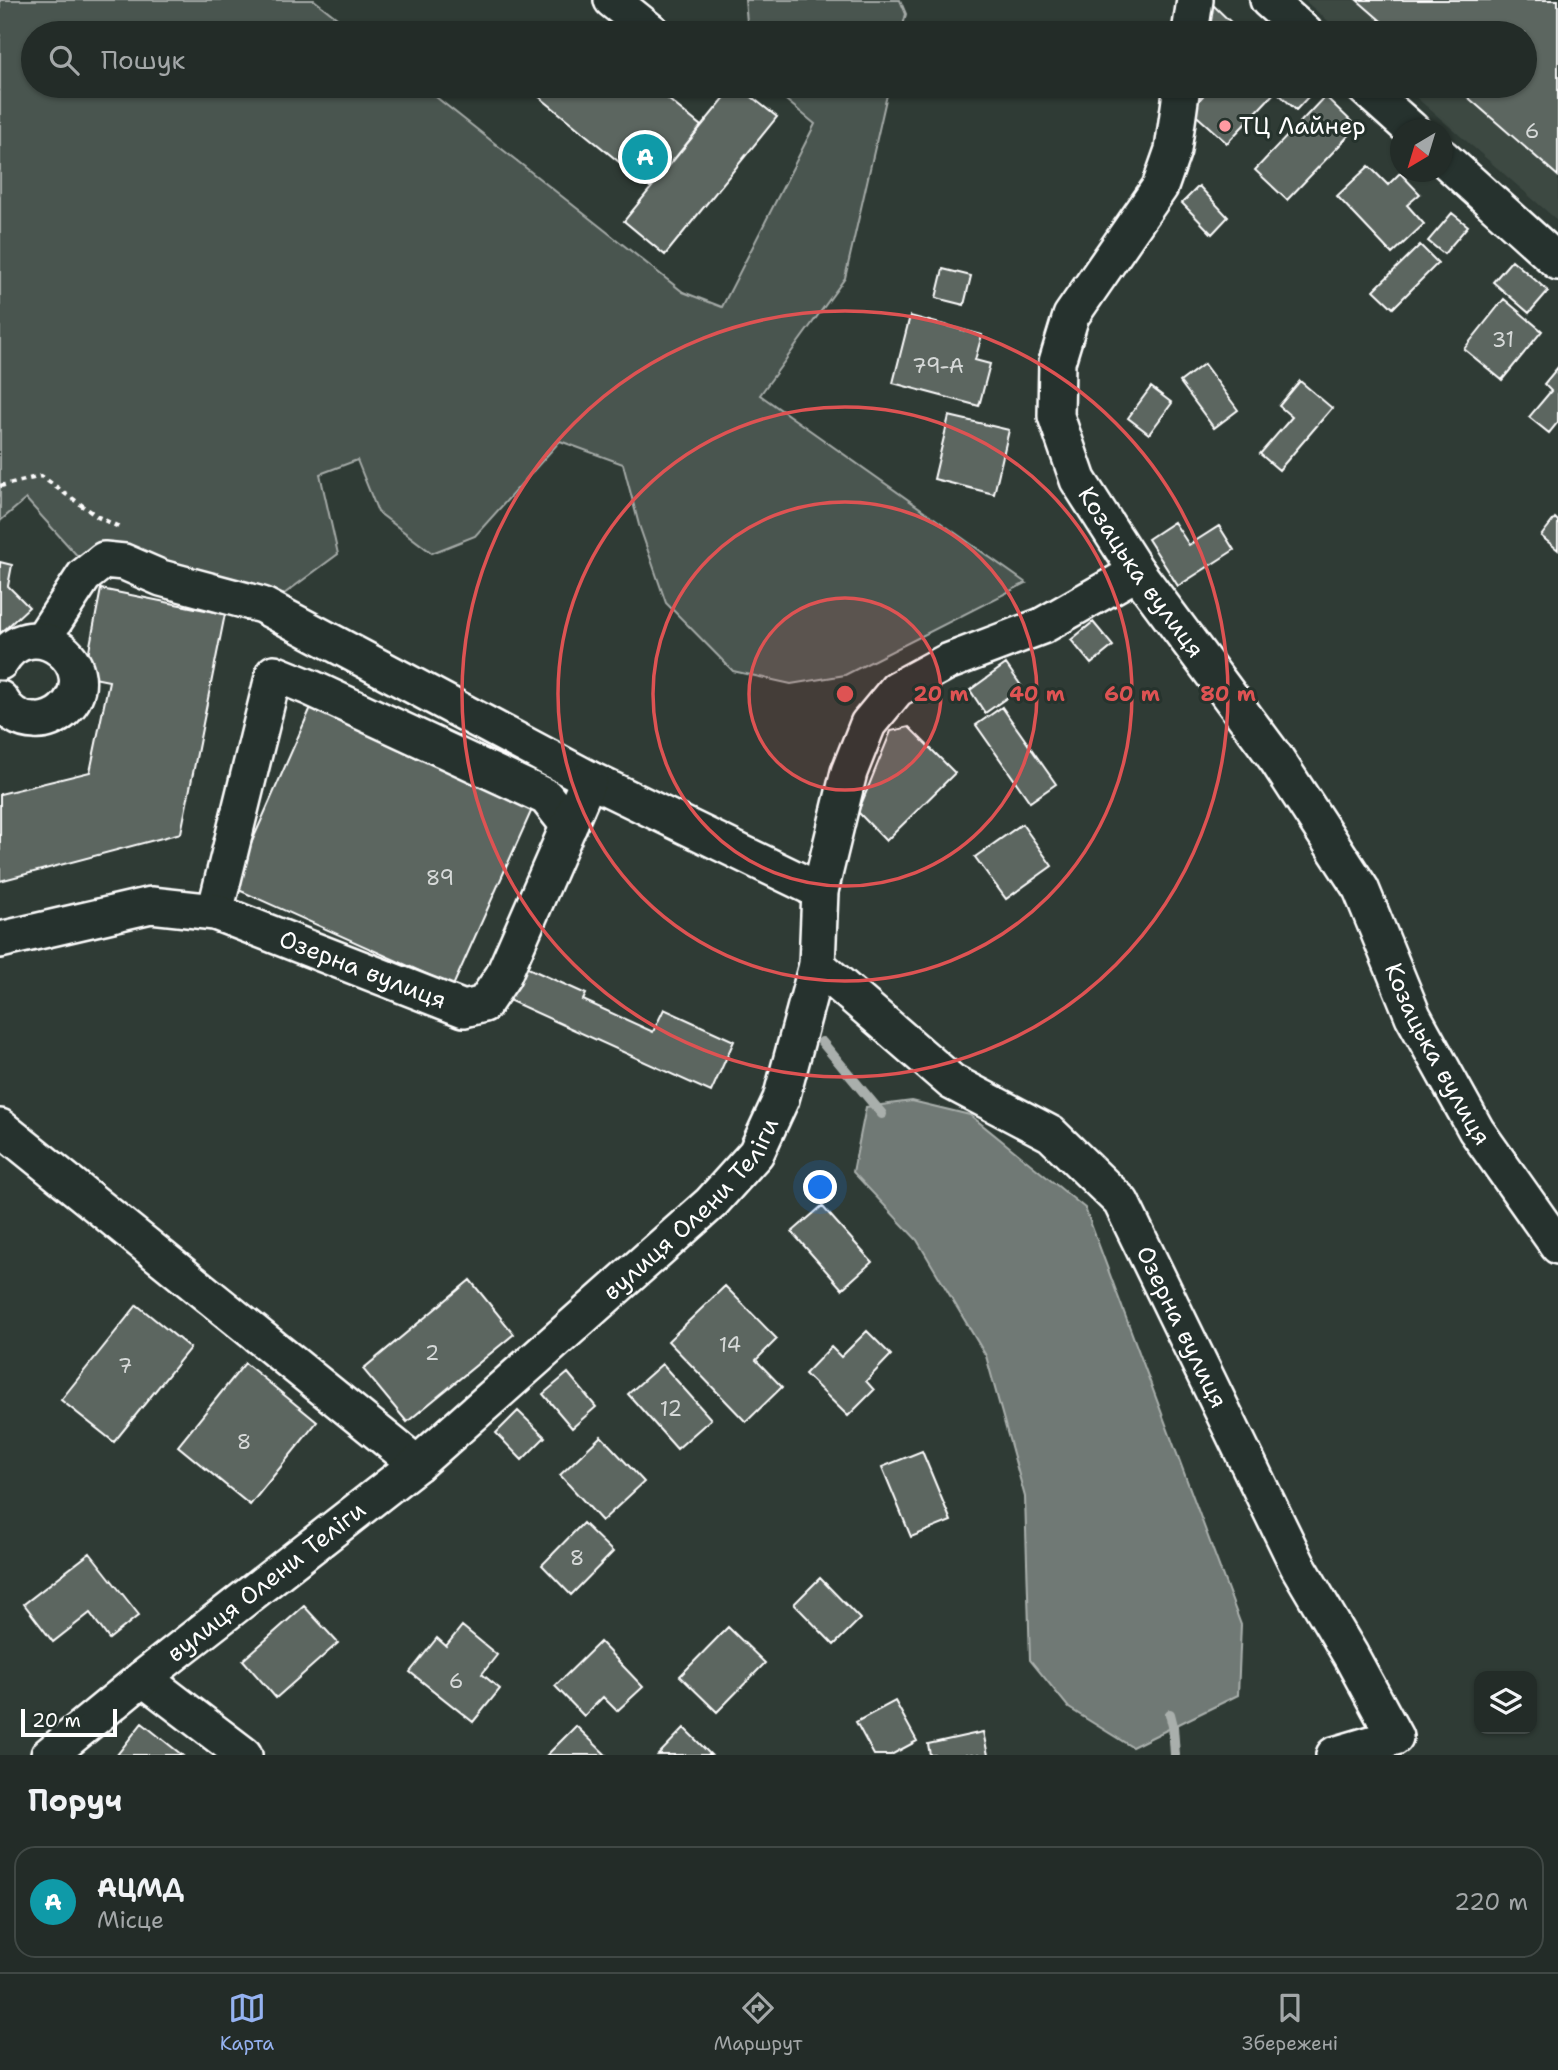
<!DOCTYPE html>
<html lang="uk">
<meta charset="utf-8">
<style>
:root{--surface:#232c28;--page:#2b3430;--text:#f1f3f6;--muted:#a3a7a8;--line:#404845;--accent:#95b2f1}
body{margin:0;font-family:"Shantell Sans",sans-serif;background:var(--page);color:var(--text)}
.controls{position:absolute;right:21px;bottom:21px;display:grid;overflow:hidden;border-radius:14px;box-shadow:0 2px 5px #0004}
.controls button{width:63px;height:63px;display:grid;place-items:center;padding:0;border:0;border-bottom:2px solid var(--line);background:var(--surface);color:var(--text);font:35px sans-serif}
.compass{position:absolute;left:1390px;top:119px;width:63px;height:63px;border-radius:50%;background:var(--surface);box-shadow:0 2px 5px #0004;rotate:218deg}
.scale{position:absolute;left:21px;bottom:18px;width:96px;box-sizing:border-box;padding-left:7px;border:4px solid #fff;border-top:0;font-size:19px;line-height:24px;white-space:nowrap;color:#fff;-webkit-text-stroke:5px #26332d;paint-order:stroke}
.you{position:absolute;left:821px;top:1188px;width:24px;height:24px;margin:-18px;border:5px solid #fff;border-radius:50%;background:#1a73e8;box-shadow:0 0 0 10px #1a73e833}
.badge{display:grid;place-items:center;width:46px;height:46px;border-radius:50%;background:var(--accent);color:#fff;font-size:23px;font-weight:700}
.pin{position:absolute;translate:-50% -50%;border:4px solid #fff;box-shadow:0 2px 7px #0006}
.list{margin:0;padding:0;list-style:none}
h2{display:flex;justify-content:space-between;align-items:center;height:91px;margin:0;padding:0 28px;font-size:30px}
h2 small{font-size:23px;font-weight:400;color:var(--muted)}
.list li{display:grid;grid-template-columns:46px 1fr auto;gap:21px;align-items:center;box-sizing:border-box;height:112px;margin:0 14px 14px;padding:0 14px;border:2px solid var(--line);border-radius:21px}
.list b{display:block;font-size:26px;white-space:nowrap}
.list p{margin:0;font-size:23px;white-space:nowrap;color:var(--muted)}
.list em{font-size:23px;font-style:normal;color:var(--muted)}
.icon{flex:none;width:38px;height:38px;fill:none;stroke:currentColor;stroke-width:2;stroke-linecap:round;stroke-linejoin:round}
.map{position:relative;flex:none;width:1558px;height:1755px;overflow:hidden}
.search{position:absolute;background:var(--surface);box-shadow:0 2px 5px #0004;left:21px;right:21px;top:21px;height:77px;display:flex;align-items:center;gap:18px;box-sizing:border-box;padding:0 24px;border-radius:38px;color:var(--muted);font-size:26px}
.sheet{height:217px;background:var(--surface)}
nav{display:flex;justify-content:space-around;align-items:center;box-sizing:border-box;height:98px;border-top:2px solid var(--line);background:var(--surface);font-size:19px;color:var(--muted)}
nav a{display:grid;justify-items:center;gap:4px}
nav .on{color:var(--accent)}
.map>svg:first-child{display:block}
.built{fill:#3c4842}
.green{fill:#4a544f;stroke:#a4aaa7;stroke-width:2}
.water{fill:#707975;stroke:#a9afac;stroke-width:2}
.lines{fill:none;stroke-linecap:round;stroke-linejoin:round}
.stream{stroke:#a9afac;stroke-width:10}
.building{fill:#5b6661;stroke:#fff;stroke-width:2}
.minor-casing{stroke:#fff;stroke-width:40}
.path{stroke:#fff;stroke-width:4.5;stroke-dasharray:5 5;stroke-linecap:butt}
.minor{stroke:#26332d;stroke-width:35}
.ring{fill:none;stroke:#de5353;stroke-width:3.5}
.poi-dot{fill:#ff9aa2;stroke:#26332d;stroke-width:2.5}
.labels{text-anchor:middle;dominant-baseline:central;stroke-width:6;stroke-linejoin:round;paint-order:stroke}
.number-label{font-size:21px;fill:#d6d9d8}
.poi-label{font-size:24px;fill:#fff;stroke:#26332d;text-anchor:start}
.street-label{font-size:24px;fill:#fff;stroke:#26332d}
.centre{fill:#de5353;stroke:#26332d;stroke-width:3.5}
.ring-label{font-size:21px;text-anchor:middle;font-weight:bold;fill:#de5353;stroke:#26332d;stroke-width:6;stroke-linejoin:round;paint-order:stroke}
</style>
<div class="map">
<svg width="1558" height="1755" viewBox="0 0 1558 1755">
<rect width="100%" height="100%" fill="#2f3b35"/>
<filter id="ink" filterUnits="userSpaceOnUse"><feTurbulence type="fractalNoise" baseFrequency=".0143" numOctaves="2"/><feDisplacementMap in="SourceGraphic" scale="14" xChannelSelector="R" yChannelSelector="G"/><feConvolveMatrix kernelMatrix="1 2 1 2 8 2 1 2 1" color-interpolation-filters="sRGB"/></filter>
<g filter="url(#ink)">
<path class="built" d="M1304,0H1558V221L1403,86H1525V33H1342Z"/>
<path class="green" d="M0,0H314L356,33H33V86H422L683,292L722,307L815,124L769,86H889L845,278L760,395L1026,583L845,675L791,684L733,671L666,603L639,525L623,464L560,441L475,536L432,553L378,512L357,460L320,474L338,554L257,614L91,571L26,499L0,521Z
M745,0H900L906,14L901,33H748Z"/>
<path class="water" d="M912,1101L970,1115L1085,1208L1241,1625L1238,1695L1132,1747L1069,1708L1030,1660L1025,1497L986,1356L917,1240L853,1172L866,1107Z"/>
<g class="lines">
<path class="stream" d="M822,1042L882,1114
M1170,1714L1173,1726L1175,1755"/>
</g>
<path class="building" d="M1357,0H1558V176L1455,86H1525V33H1395Z
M1211,3L1242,33H1205Z
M526,86H652L701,126L651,188Z
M734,86H738L777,117L665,255L624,221Z
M1212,86H1297L1308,97L1296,110L1276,91L1227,143L1190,110Z
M1325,96L1357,127L1287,200L1255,170Z
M1369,166L1388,185L1400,173L1420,194L1407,205L1424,224L1392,254L1337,196Z
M1199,186L1228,217L1212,234L1182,203Z
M1452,213L1468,226L1444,254L1428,241Z
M1420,245L1438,263L1393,308L1374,290Z
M1512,260L1548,291L1529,313L1493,282Z
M943,269L971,276L964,305L936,298Z
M1504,299L1542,331L1502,380L1464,349Z
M910,316L982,335L975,360L990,364L979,406L893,383Z
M1204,364L1238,410L1214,428L1180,382Z
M1558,367V422L1549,433L1529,417L1551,391L1544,384Z
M1300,381L1332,408L1279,470L1260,454L1292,417L1279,406Z
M1151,387L1172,403L1149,434L1128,418Z
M949,416L1009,430L994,494L934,479Z
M1555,518L1558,521V550L1541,536Z
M1174,522L1189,545L1219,526L1234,550L1178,586L1148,539Z
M0,562L12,565L8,586L29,607L0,634Z
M101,589L225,614L181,833L0,881V794L90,772L109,681L84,676Z
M1093,622L1113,646L1091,664L1071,640Z
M1006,664L1022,687L985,713L970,690Z
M312,705L534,805L453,986L232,887Z
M1002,707L1056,784L1030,802L976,725Z
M909,727L955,773L886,841L858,812L891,731Z
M1022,824L1052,866L1006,899L975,857Z
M517,963L586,994L583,1000L653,1032L664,1009L734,1041L711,1092L502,997Z
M822,1206L872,1262L842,1289L792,1232Z
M470,1280L514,1334L407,1422L363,1369Z
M725,1286L777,1339L756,1360L782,1387L746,1422L668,1341Z
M137,1305L190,1348L114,1442L61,1400Z
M867,1331L891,1355L866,1381L874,1390L848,1416L805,1374L831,1347L841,1357Z
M245,1363L317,1422L250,1505L178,1446Z
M662,1364L711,1419L677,1449L628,1394Z
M568,1373L596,1407L572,1428L543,1394Z
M518,1411L545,1437L522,1460L496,1433Z
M601,1436L644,1482L602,1521L560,1475Z
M922,1451L951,1521L911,1537L882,1467Z
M583,1523L613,1552L571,1595L542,1565Z
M90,1553L139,1615L109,1639L90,1613L53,1642L24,1604Z
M820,1578L860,1619L834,1645L794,1604Z
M304,1606L338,1643L276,1698L243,1660Z
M462,1626L497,1655L482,1674L500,1689L473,1722L410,1672L437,1638L446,1646Z
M728,1627L765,1663L717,1712L680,1676Z
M600,1642L643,1687L617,1711L603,1697L584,1716L555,1686Z
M895,1701L917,1741L891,1755H874L856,1722Z
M142,1723L182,1755H117Z
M576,1726L606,1755H547Z
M684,1728L711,1755H658Z
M983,1732L988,1755H930L928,1744Z"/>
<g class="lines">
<defs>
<g id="minor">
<path d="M612,0L653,33"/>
<path d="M1268,0L1305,33"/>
<path d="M1190,33L1195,0"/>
<path id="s1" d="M1182,86L1173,150L1160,187L1071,316L1057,362L1056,416L1078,480L1137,572L1277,760L1361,889L1413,1016L1476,1130L1558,1246"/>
<path d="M1363,86L1412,130"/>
<path d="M1442,157L1558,262"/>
<path d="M42,640L84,576L104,560L124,562L161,578L262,605L589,779L820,891"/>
<path d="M0,662C33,607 108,668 64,710C57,717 45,722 35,721C20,721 7,712 0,699"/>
<path d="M215,912L274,673L311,688L546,797L569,826"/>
<path id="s2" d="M0,940L151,905L215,912L464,1009L484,1004L503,976L589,779"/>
<path id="s3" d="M817,965L952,1082L1051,1134L1121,1202L1298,1566L1351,1656L1395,1737L1334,1755"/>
<path d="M0,1127L417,1464"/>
<path d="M143,1678L244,1755"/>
<path id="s4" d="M49,1755L143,1678L417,1464L711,1203L756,1153L781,1099L817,965L820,891L849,772L868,724L897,689L947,662L1042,626L1137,572"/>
</g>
</defs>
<use href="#minor" class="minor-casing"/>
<path class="path" d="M0,486L41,476L98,517L119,527"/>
<use href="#minor" class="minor"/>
</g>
</g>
<circle cx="845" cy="694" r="96" fill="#de5353" fill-opacity=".12"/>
<g class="ring">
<circle cx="845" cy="694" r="96"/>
<circle cx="845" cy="694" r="192"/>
<circle cx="845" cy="694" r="287"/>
<circle cx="845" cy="694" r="383"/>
</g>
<circle class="poi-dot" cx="1225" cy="126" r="7"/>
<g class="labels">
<g class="number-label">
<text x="1532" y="131">6</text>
<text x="1503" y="340">31</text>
<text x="938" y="366">79-А</text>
<text x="440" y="878">89</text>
<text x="730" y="1345">14</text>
<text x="432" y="1353">2</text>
<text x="125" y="1366">7</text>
<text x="671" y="1409">12</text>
<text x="244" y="1442">8</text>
<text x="577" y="1558">8</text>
<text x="456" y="1681">6</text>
</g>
<g class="poi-label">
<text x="1239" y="126">ТЦ Лайнер</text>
</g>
<g class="street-label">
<text stroke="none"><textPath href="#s1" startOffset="542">Козацька вулиця</textPath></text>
<text stroke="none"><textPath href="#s2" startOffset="378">Озерна вулиця</textPath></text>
<text stroke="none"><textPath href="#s1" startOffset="1110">Козацька вулиця</textPath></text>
<text stroke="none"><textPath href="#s4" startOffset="845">вулиця Олени Теліги</textPath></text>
<text stroke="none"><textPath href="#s3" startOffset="527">Озерна вулиця</textPath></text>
<text stroke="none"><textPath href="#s4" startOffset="278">вулиця Олени Теліги</textPath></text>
</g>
</g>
<circle cx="845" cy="694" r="10" class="centre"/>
<g class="ring-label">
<text x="941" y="701">20 m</text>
<text x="1037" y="701">40 m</text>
<text x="1132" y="701">60 m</text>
<text x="1228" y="701">80 m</text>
</g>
</svg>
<div class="controls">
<button><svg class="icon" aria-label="layers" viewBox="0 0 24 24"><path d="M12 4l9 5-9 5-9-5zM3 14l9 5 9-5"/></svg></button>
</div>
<svg class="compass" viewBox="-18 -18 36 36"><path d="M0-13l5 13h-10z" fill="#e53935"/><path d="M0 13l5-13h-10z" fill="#a3a7a8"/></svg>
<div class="scale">20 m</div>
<div class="you"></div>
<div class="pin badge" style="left:645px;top:157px;background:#0f9aa8">A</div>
<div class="search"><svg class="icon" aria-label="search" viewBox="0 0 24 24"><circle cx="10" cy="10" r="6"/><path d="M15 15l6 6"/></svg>Пошук</div>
</div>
<section class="sheet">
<h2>Поруч<small></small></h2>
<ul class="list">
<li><span class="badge" style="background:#0f9aa8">A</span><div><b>АЦМД</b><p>Місце</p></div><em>220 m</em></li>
</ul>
</section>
<nav>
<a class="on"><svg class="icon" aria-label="map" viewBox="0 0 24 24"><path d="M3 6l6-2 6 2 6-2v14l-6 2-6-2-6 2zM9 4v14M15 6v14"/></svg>Карта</a>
<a><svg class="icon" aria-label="directions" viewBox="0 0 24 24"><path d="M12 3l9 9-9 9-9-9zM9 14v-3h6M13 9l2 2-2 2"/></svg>Маршрут</a>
<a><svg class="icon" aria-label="saved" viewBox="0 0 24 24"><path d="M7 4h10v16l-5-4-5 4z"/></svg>Збережені</a>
</nav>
